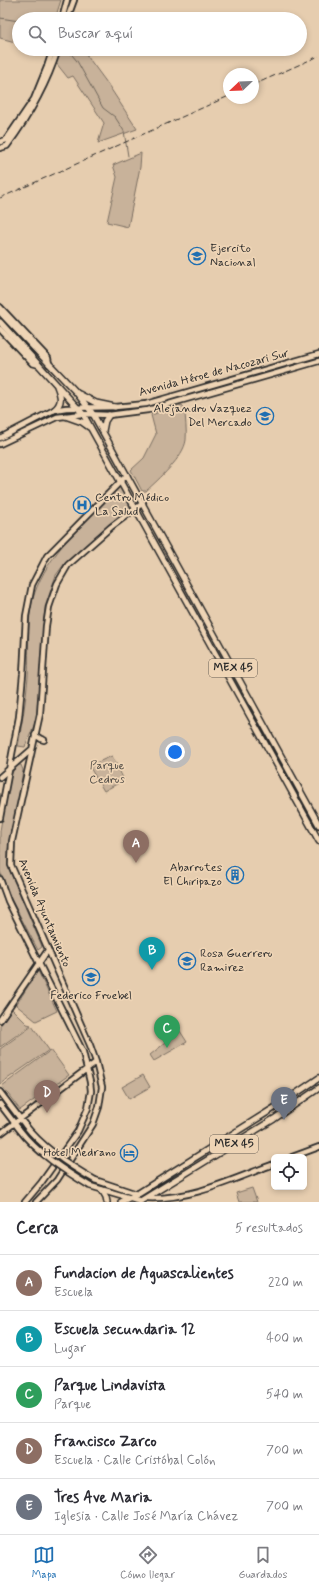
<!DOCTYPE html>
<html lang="es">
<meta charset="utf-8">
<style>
:root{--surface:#fff;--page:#f7f7f7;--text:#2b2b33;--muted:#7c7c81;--line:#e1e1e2;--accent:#1f6fb2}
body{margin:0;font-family:Mynerve,sans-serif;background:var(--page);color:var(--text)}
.controls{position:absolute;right:12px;bottom:12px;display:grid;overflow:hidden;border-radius:6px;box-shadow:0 2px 6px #0003}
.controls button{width:36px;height:36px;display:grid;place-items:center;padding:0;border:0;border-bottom:1px solid var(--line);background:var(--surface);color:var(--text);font:20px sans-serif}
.compass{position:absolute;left:223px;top:68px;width:36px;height:36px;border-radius:50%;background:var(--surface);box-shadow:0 2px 6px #0003;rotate:247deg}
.you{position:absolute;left:175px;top:752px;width:14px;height:14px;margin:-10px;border:3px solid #fff;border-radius:50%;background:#1a73e8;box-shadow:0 0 0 6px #1a73e833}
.badge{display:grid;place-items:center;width:26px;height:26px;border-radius:50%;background:var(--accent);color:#fff;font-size:13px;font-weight:700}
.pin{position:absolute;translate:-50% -33px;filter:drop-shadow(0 1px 2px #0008)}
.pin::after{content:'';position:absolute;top:21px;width:14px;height:12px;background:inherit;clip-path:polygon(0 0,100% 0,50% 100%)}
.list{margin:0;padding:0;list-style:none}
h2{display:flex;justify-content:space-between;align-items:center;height:52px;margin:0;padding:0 16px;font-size:17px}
h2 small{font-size:13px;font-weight:400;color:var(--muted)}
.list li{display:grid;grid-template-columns:26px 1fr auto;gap:12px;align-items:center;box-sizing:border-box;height:56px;padding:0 16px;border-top:1px solid var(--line)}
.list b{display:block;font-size:15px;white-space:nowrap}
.list p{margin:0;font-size:13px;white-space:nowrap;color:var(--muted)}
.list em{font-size:13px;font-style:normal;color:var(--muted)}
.icon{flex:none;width:22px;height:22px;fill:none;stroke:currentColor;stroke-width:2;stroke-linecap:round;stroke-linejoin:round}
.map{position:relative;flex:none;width:319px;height:1202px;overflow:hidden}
.search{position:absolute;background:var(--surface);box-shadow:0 2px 6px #0003;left:12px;right:12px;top:12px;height:44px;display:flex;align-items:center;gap:10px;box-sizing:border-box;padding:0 14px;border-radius:22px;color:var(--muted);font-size:15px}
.sheet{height:332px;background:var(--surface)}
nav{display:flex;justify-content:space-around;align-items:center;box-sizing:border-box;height:56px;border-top:1px solid var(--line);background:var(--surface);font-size:11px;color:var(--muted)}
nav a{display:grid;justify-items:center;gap:2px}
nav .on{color:var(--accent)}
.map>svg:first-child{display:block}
.green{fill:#c8b29a;stroke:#7a6e62}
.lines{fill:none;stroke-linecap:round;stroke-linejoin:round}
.stream{stroke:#6f665b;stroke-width:1}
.secondary-casing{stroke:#2b2b2b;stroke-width:8}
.primary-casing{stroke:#2b2b2b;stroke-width:8}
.secondary{stroke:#eed4b5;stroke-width:4.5}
.primary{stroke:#eed4b5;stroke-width:5}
.rail{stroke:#2b2b2b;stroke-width:1;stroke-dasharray:6 3;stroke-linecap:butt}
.secondary-bridge-casing{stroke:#2b2b2b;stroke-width:8;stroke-linecap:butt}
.secondary-bridge{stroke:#eed4b5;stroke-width:4.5}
.labels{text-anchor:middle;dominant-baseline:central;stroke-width:3.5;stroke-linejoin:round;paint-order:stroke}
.shield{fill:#eed4b5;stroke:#665e54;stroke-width:1}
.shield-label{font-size:11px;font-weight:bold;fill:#2b2b2b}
.poi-label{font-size:12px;fill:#2b2b2b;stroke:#eed4b5;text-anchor:start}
.street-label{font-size:12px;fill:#2b2b2b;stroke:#eed4b5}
.park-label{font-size:12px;fill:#4a4641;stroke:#eed4b5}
</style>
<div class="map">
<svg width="319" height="1202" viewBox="0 0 319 1202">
<rect width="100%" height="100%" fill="#e6cdaf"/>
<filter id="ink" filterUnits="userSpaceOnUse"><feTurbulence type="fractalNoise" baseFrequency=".025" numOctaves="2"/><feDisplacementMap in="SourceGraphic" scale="8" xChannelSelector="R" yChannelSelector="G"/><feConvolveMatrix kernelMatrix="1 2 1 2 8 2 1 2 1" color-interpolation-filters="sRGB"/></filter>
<g filter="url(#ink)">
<path class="green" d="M0,0H61L55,19H19V43L0,38Z
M45,49H82L107,83L137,129L98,143L104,123L73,76L68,78Z
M141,153L140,167L128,227L107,222L117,177L113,165Z
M182,405L185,409C185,419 187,430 186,440C184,457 158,480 146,491H142L131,470L144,458L156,434L151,415Z
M119,485L130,506L65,563L56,575L45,607L43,629L40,703L37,718L25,747L18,746C22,723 26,700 28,677C30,647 25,615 37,587C53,548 91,515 119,485Z
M112,756L124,780L104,791L89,766Z
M18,765H21L23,770L16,814L8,849V867L41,944L42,947L38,950L10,897L0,871V831L9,778L15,768Z
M38,971L57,1011L36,1021L16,1005Z
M12,1009L27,1024L31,1025L0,1047V1026Z
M32,1026L49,1050L0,1084V1049Z
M180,1031L187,1042L154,1061L150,1055Z
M51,1050L69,1075L20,1110L2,1086Z
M143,1075L150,1087L129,1099L122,1087Z
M252,1188L257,1202H239L236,1193Z"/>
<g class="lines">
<path class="stream" d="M0,18L19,21
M67,49L77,61L103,108L115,117L124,131L128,156"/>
<defs>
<path id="secondary" d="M62,19L67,0
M67,19L74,0
M0,142L6,140L34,99L47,67L53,49
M0,148L7,146C29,116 47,84 58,49
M0,307L48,358L49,364
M0,329L32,363L39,365
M0,438L54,410L66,408L115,407L146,404L319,354
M0,444L57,417L83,414L109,415L148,410L319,361
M35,735L41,739L44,740
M0,777L31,750
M0,818L19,717L23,674L26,616L32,585L47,556L127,475
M0,879L8,901L83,1052L90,1082L91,1091L88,1108L78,1131L41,1183L25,1202
M0,1020L48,950
M0,1092L25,1125
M0,1104L19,1129
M0,1134L96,1062
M292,1157L319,1147
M95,1180L137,1194
M90,1186L141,1201
M147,1198C191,1200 233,1179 274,1164
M36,1202L57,1180L93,1124L99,1107L102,1087L96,1062L90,1045L11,865L12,841L40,714L46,626L49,607L57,584L68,565L111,527L143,503"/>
<path id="primary" d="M0,312L76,392L93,414L319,825
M0,322L83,414L319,841
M79,394L96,403L115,407
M54,410C63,403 61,396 57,386
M65,416L82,422L89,427
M103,431L105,421L109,415
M102,1190L106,1197L107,1202
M121,1202L137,1194L279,1105L319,1078
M139,1202L274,1119L319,1088"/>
</defs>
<use href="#secondary" class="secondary-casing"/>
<use href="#primary" class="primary-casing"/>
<use href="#secondary" class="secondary"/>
<use href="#primary" class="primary"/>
<path class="rail" d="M253,85L319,56
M0,198L229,96"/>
<defs>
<path id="secondary-bridge" d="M25,1125C43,1148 70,1166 95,1180
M19,1129C37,1153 65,1171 90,1186"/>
</defs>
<use href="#secondary-bridge" class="secondary-bridge-casing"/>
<use href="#secondary-bridge" class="secondary-bridge"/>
</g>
</g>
<defs>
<symbol id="school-ring" viewBox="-11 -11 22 22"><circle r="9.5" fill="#eed4b5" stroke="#1f6fb2" stroke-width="1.5"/><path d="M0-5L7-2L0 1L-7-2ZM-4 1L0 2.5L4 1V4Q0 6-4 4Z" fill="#1f6fb2"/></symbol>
<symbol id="hospital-ring" viewBox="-11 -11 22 22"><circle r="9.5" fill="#eed4b5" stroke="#1f6fb2" stroke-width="1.5"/><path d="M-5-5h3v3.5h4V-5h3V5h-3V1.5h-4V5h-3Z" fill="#1f6fb2"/></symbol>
<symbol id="building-ring" viewBox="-11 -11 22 22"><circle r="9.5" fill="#eed4b5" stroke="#1f6fb2" stroke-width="1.5"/><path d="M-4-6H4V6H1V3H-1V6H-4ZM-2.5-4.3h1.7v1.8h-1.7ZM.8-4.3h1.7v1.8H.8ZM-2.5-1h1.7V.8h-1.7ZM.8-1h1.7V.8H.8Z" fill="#1f6fb2"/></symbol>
<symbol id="hotel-ring" viewBox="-11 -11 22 22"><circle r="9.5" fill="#eed4b5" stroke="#1f6fb2" stroke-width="1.5"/><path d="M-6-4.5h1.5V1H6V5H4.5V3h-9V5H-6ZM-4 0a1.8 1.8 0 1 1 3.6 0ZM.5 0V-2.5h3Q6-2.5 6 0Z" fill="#1f6fb2"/></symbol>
</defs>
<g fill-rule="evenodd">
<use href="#school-ring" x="187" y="246" width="20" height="20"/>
<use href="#school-ring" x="255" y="406" width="20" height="20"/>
<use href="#hospital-ring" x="72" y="495" width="20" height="20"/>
<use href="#building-ring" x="225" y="865" width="20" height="20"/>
<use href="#school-ring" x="177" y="951" width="20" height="20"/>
<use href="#school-ring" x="81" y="967" width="20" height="20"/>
<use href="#hotel-ring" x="119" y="1143" width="20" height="20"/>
</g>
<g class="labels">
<g class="shield">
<rect x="209" y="659" width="48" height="18" rx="3"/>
<rect x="210" y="1135" width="48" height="18" rx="3"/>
</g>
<g class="shield-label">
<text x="233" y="668">MEX 45</text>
<text x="234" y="1144">MEX 45</text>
</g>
<g class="poi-label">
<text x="210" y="249">Ejercito<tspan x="210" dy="14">Nacional</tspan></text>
<text x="252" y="409" text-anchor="end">Alejandro Vazquez<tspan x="252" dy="14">Del Mercado</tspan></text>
<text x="95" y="498">Centro Médico<tspan x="95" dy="14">La Salud</tspan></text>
<text x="222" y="868" text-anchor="end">Abarrotes<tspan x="222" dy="14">El Chiripazo</tspan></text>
<text x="200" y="954">Rosa Guerrero<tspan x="200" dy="14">Ramirez</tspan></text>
<text x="91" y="996" text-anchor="middle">Federico Froebel</text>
<text x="116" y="1153" text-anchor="end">Hotel Medrano</text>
</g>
<g class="street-label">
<text transform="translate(214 373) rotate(-15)">Avenida Héroe de Nacozari Sur</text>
<text transform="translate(44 913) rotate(67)">Avenida Ayuntamiento</text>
</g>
<g class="park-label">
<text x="107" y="766">Parque<tspan x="107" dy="14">Cedros</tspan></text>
</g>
</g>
</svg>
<div class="controls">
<button><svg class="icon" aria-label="locate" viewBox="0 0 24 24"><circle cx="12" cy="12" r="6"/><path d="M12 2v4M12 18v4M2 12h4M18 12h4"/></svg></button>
</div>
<svg class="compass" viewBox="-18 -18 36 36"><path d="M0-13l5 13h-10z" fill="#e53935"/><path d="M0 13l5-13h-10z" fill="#7c7c81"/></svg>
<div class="you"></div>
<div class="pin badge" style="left:136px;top:863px;background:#8d6e63">A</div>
<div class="pin badge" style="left:152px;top:970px;background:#0f9aa8">B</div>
<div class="pin badge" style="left:167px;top:1048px;background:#2e9e5b">C</div>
<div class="pin badge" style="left:47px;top:1113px;background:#8d6e63">D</div>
<div class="pin badge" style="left:284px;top:1120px;background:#6b7280">E</div>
<div class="search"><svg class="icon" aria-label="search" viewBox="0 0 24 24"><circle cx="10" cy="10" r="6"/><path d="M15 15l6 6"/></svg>Buscar aquí</div>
</div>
<section class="sheet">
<h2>Cerca<small>5 resultados</small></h2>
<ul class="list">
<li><span class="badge" style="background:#8d6e63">A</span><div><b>Fundacion de Aguascalientes</b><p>Escuela</p></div><em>220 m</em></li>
<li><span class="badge" style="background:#0f9aa8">B</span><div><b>Escuela secundaria 12</b><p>Lugar</p></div><em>400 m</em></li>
<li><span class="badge" style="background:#2e9e5b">C</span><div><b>Parque Lindavista</b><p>Parque</p></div><em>540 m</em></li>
<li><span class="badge" style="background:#8d6e63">D</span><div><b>Francisco Zarco</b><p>Escuela · Calle Cristóbal Colón</p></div><em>700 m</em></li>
<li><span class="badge" style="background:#6b7280">E</span><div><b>Tres Ave Maria</b><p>Iglesia · Calle José María Chávez</p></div><em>700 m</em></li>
</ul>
</section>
<nav>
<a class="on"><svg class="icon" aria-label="map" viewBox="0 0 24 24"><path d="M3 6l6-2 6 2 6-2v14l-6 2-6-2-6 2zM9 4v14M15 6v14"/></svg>Mapa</a>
<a><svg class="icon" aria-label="directions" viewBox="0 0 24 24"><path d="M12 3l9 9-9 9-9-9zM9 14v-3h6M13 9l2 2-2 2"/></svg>Cómo llegar</a>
<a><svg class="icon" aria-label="saved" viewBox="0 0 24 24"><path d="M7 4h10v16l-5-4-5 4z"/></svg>Guardados</a>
</nav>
